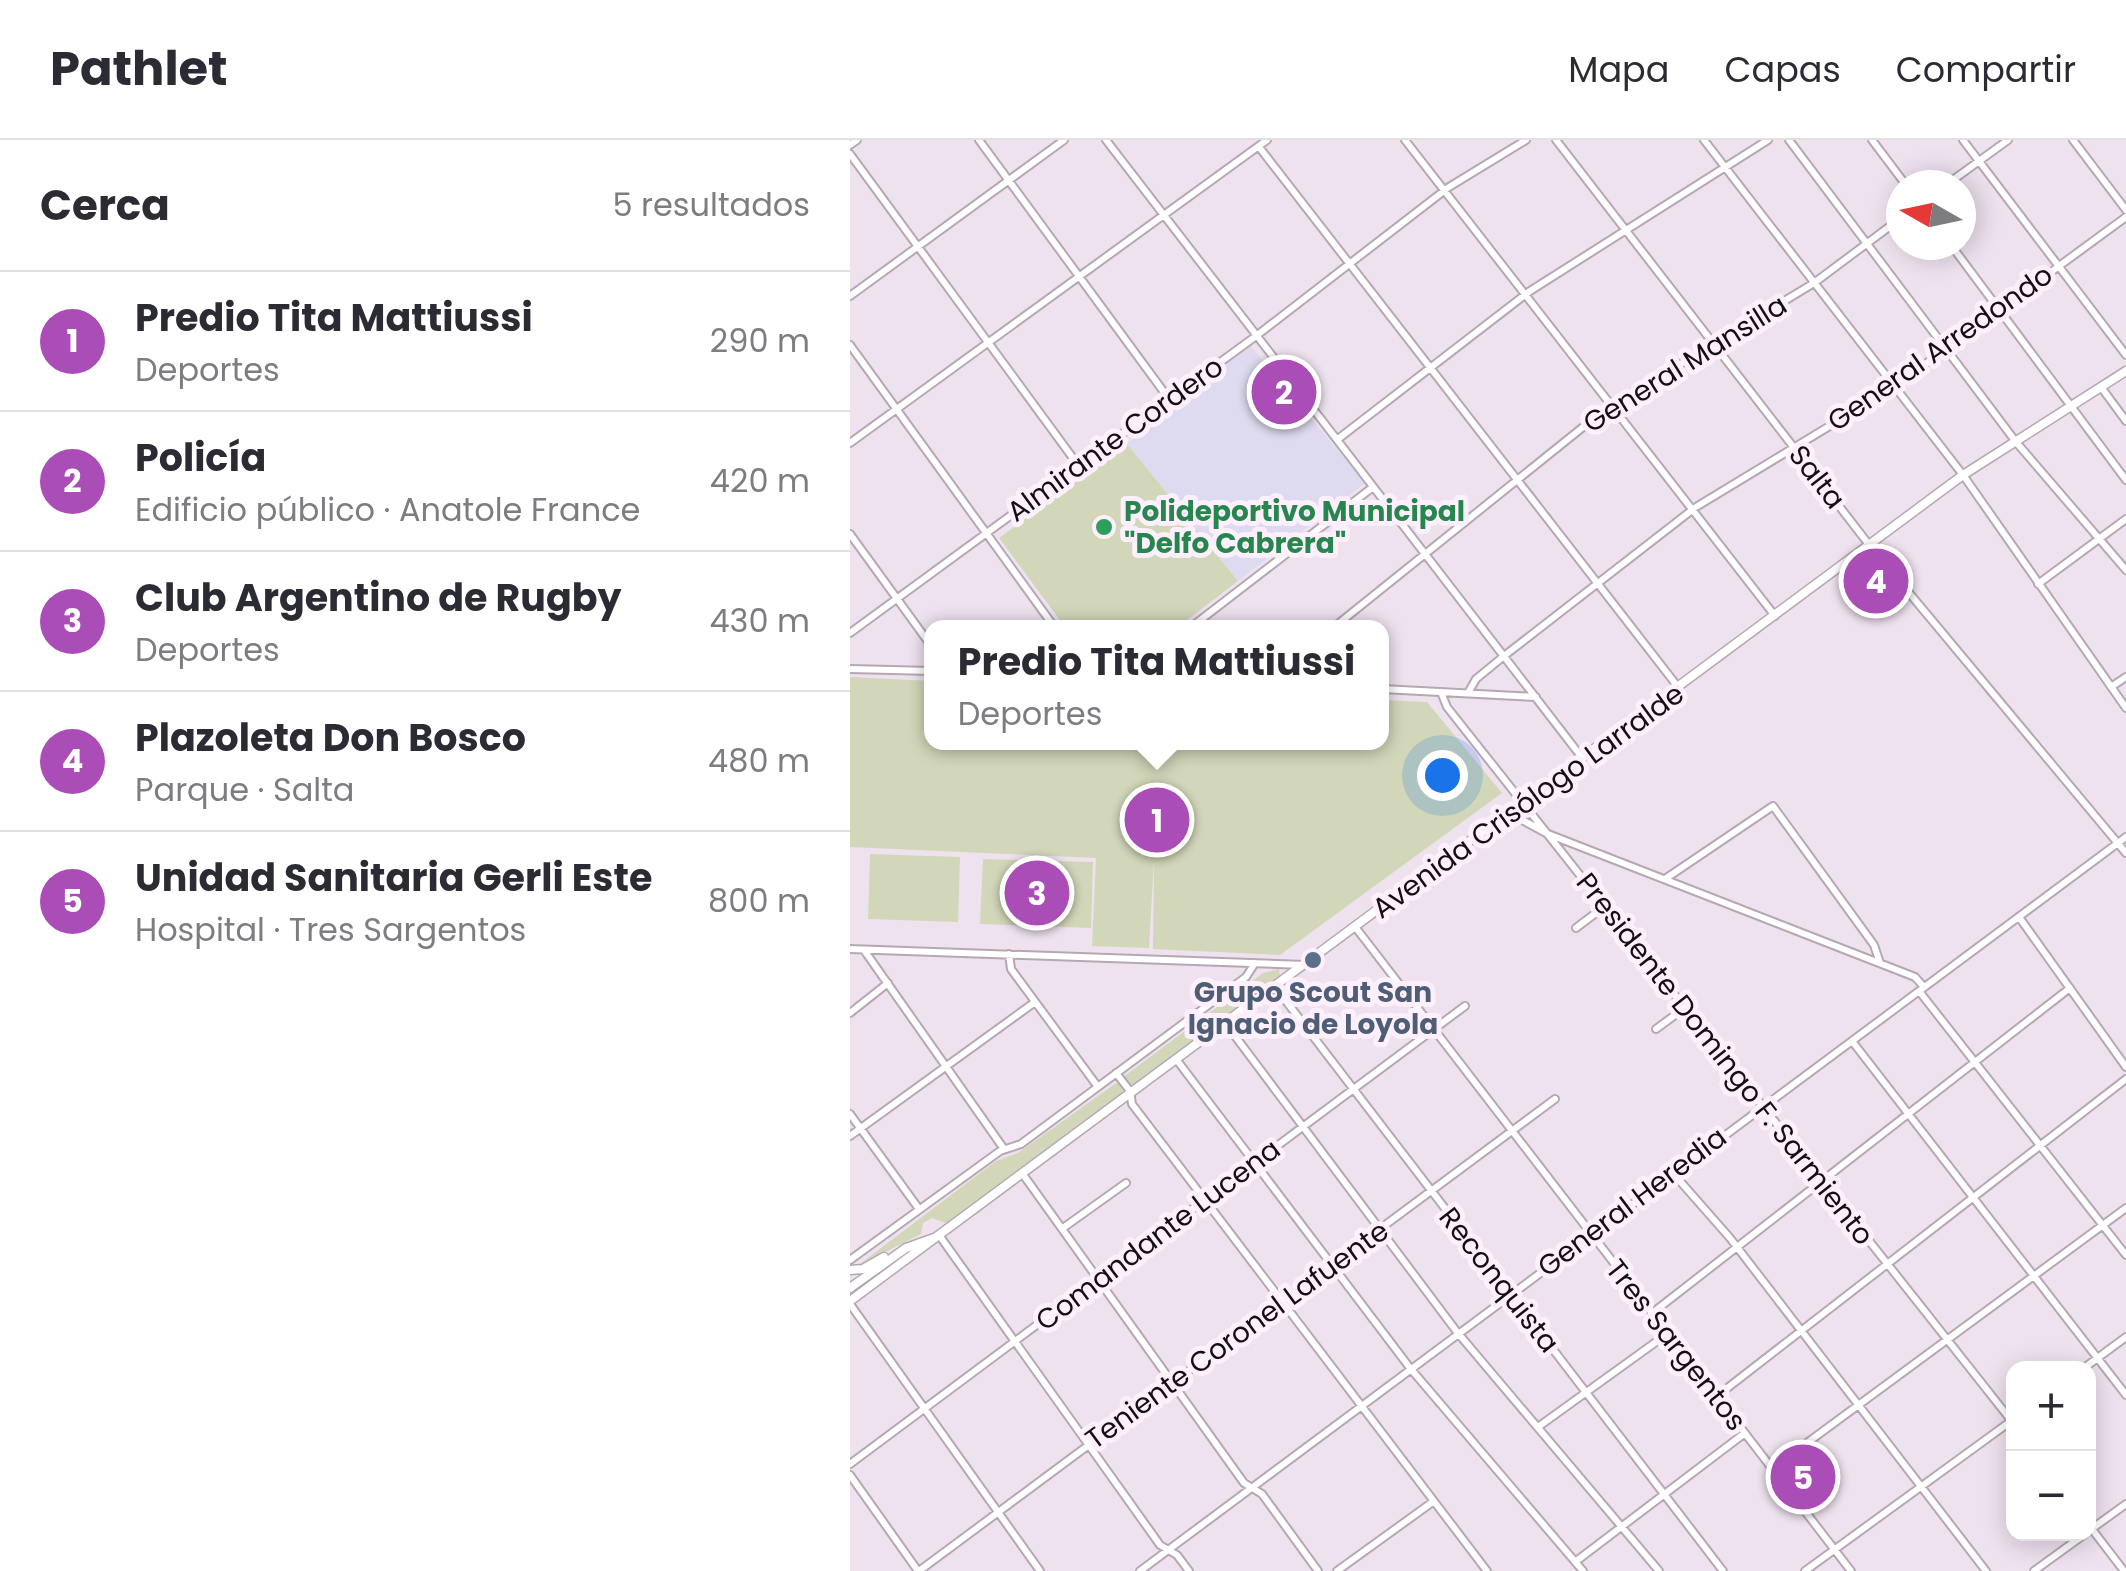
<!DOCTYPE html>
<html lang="es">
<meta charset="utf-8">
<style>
:root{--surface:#fff;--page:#f2f2f3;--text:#2b2b33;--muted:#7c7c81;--line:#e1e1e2;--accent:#aa4db7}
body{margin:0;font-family:Poppins,sans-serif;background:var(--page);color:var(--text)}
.controls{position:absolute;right:30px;bottom:30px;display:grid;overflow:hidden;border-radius:20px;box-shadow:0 5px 25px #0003}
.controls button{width:90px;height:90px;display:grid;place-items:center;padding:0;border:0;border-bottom:2px solid var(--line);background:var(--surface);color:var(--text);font:50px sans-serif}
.compass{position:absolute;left:1036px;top:30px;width:90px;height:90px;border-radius:50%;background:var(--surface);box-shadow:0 5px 25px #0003;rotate:279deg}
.you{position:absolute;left:592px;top:635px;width:35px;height:35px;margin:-25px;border:8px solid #fff;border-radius:50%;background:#1a73e8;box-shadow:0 0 0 15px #1a73e833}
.badge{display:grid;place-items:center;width:65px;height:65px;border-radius:50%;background:var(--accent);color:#fff;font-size:32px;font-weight:700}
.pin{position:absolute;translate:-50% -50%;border:5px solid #fff;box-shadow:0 2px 10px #0006}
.popup{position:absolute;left:74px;top:480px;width:465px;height:130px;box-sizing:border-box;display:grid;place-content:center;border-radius:20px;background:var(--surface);filter:drop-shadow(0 2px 8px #0005);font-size:32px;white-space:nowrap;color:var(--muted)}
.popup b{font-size:38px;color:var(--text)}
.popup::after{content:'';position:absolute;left:50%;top:100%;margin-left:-20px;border:20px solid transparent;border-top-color:var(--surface)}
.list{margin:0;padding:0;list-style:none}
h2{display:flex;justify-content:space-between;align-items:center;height:130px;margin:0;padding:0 40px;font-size:42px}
h2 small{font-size:32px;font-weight:400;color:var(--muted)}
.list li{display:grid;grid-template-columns:65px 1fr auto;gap:30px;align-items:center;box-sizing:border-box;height:140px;padding:0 40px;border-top:2px solid var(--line)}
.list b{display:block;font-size:38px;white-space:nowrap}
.list p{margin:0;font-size:32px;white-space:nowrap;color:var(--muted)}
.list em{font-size:32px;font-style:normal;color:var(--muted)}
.map{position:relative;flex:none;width:1276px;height:1431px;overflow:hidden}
header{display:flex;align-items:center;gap:60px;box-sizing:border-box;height:140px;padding:0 50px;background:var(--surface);border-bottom:2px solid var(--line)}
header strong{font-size:48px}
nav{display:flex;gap:55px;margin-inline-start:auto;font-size:35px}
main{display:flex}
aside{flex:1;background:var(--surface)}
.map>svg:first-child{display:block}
.medical{fill:#dedaef}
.green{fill:#d2d7b9}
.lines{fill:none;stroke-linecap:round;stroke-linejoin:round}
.minor-casing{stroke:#b5a8b4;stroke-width:10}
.major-casing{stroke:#b5a8b4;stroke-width:11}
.minor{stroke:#fff;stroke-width:6}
.major{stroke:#fff;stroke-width:8}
.leisure-dot{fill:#2e9e5b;stroke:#fdeffc;stroke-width:4}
.service-dot{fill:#5c6f8a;stroke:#fdeffc;stroke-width:4}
.labels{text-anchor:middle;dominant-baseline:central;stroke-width:10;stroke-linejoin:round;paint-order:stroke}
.street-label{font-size:28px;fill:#130f13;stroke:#fdeffc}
.leisure-label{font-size:28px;font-weight:bold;fill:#27864d;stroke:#fdeffc;text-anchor:start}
.service-label{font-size:28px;font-weight:bold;fill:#4e5e75;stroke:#fdeffc}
</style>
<header>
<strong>Pathlet</strong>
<nav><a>Mapa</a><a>Capas</a><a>Compartir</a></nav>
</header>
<main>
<aside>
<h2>Cerca<small>5 resultados</small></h2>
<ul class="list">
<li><span class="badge">1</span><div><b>Predio Tita Mattiussi</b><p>Deportes</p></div><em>290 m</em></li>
<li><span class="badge">2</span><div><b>Policía</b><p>Edificio público · Anatole France</p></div><em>420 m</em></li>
<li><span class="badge">3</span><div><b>Club Argentino de Rugby</b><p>Deportes</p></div><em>430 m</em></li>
<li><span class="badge">4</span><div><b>Plazoleta Don Bosco</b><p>Parque · Salta</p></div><em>480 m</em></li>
<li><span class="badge">5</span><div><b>Unidad Sanitaria Gerli Este</b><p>Hospital · Tres Sargentos</p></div><em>800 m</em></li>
</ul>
</aside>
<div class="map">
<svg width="1276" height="1431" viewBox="0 0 1276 1431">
<rect width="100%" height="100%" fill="#efe2ef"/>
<path class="medical" d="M399,204L515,343L388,441L277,304Z"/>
<path class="green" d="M277,304L388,441L328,487H215L149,398Z
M0,537L82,541V602H532V560L577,562L652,653L430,815L303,809L304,720L299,808L242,806L246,718L0,707Z
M20,714L110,717L108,782L18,779Z
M133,719L243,722L241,788L130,784Z
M429,829L430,836L282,946L273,937L413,833Z
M269,941L273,952L96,1083L82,1078L73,1083L71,1094L7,1126L146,1021L168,1013Z"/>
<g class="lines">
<defs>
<path id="minor" d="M129,0L319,259
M256,0L733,619
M555,0L925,476
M706,0L1020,406L1276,713
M854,0L1113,335L1276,568
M939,0L1166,302L1276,430
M1022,0L1056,45
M1113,0L1276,215
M1223,0L1276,70
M0,5L7,0
M409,7L828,547
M0,14L228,325
M1096,45L1158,0
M1101,105L1276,340
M0,156L214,0
M0,205L205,488
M1251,247L1276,281
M488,299L680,151L918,0
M0,303L417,0
M0,394L82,507
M1188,444L1276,379
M340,488L523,347
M483,488L753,271L964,143L1051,78
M0,493L406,196L599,47L676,0
M0,529L82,531
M1261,547L1276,537
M532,549L686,557
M591,552L597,567L1164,1284
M618,553L626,539L654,516L846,367L1044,247L1276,77
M661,674L698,694L1065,837L1074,847
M815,739L923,666L1024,805L1030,823
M1169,777L1276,927
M506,788L1001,1431
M726,788L755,766
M0,809L455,825
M14,810L154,1009
M159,814L161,829L248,947
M426,848L873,1431
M1069,851L1276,1115
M0,873L38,843
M376,884L607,1192L809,1431
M806,889L836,867
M1002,901L1276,1255
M326,919L560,1228L733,1431
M266,933L280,951L282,964L637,1431
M0,974L69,1069
M0,996L185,862
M822,1032L880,1098L1136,1431
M172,1033L394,1343L412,1354L468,1431
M213,1088L276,1043
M89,1095L310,1405L327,1415L339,1431
M0,1120L150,1011L171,1004L396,837L405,823
M0,1164L190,1431
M801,1174L1220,848
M1234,1228L1276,1197
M867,1256L1276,939
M688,1287L817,1194
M0,1324L615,866
M923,1328L1276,1068
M0,1335L68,1431
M1238,1384L1274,1431
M1240,1390L1276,1364
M725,1422L895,1293
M69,1431L705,959
M290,1431L1276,697
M487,1431L584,1361
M955,1431L1164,1279
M1184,1431L1235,1394"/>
<path id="major" d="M671,660L688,648
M0,1130L13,1129L34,1117
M0,1148L56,1108L84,1098
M0,1161L1113,335L1276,231"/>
</defs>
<use href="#minor" class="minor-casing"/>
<use href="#major" class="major-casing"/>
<use href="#minor" class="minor"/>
<use href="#major" class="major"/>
</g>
<circle class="leisure-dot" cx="254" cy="387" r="10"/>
<circle class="service-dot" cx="463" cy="820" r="10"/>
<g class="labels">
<g class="street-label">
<text transform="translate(1090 208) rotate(-35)">General Arredondo</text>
<text transform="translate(835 224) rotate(-32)">General Mansilla</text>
<text transform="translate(265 299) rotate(-36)">Almirante Cordero</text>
<text transform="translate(967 337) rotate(52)">Salta</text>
<text transform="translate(678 661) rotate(-36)">Avenida Crisólogo Larralde</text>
<text transform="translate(875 919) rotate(52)">Presidente Domingo F. Sarmiento</text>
<text transform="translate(782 1062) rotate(-37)">General Heredia</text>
<text transform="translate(308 1095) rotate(-37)">Comandante Lucena</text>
<text transform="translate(649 1140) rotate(52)">Reconquista</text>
<text transform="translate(387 1195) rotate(-36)">Teniente Coronel Lafuente</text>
<text transform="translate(826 1205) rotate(52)">Tres Sargentos</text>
</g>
<g class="leisure-label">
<text x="274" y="371">Polideportivo Municipal<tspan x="274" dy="32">"Delfo Cabrera"</tspan></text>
</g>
<g class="service-label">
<text x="463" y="852">Grupo Scout San<tspan x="463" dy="32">Ignacio de Loyola</tspan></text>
</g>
</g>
</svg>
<div class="controls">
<button>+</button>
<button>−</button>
</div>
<svg class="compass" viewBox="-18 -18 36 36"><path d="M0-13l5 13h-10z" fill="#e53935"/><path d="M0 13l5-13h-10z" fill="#7c7c81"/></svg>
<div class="you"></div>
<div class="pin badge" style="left:307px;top:680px">1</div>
<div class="popup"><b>Predio Tita Mattiussi</b>Deportes</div>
<div class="pin badge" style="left:434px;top:252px">2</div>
<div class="pin badge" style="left:187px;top:753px">3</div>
<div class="pin badge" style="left:1026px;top:441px">4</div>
<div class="pin badge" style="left:953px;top:1337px">5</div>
</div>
</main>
